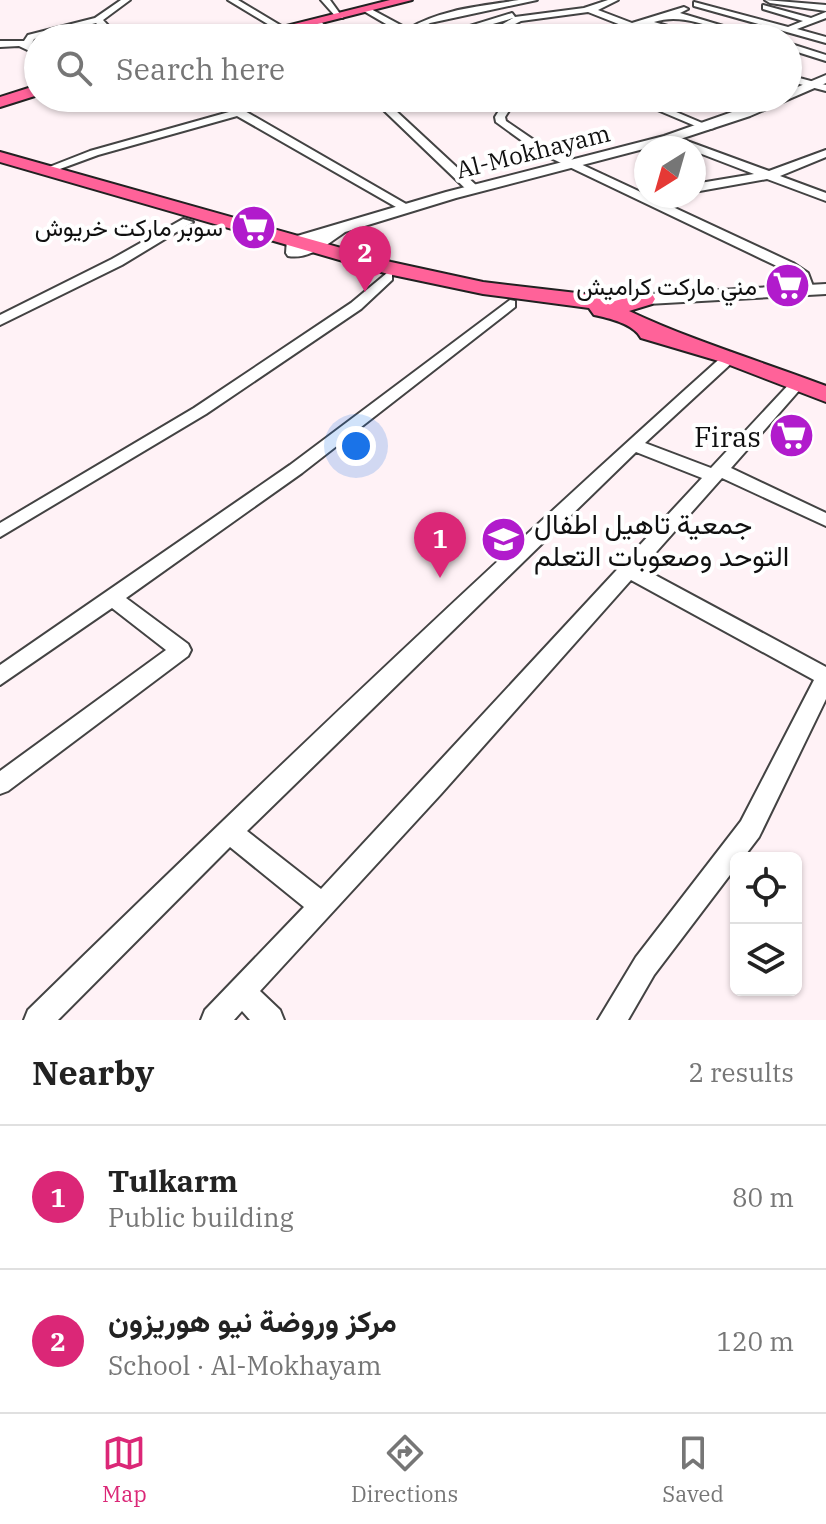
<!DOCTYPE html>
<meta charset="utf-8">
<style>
:root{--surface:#fff;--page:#f2f2f2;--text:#222;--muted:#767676;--line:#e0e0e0;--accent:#db2777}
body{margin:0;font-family:"IBM Plex Serif",Vazirmatn,serif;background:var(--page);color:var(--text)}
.controls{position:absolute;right:24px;bottom:24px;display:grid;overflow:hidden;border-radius:12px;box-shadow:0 2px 6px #0004}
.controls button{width:72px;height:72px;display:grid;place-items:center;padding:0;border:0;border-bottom:2px solid var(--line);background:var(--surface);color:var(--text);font:40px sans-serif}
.compass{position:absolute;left:634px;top:136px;width:72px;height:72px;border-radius:50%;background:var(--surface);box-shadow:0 2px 6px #0004;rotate:217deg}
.you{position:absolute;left:356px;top:446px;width:28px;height:28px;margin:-20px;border:6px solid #fff;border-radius:50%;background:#1a73e8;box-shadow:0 0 0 12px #1a73e833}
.badge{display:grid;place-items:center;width:52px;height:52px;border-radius:50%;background:var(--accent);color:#fff;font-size:26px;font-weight:700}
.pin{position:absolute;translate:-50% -66px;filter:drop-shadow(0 2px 4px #0008)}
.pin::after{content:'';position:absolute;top:42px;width:28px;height:24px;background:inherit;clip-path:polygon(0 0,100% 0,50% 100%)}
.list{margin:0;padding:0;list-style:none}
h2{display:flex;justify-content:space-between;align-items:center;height:104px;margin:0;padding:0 32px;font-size:34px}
h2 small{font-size:26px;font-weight:400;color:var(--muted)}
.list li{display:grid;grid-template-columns:52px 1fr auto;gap:24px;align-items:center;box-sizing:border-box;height:144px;padding:0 32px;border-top:2px solid var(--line)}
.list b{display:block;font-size:30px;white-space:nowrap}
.list p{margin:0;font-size:26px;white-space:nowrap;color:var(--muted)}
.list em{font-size:26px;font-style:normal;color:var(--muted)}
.icon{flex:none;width:44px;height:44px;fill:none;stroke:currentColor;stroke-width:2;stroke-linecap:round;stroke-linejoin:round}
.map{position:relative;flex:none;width:826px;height:1020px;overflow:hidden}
.search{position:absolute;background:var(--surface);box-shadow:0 2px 6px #0004;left:24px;right:24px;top:24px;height:88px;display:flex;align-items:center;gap:20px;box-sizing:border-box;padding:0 28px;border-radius:44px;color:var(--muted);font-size:30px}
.sheet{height:392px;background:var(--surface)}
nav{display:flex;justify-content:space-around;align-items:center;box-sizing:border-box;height:112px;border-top:2px solid var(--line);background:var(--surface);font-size:22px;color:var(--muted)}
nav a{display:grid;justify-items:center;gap:4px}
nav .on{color:var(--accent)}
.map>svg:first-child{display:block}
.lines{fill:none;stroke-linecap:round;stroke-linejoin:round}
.minor-casing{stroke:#434343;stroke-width:4}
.tertiary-casing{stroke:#434343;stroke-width:4}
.primary-casing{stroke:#212121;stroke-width:4}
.minor{fill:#fff;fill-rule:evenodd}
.tertiary{fill:#fff;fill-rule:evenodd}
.primary{fill:#ff6299;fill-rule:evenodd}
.labels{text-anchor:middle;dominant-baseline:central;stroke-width:8;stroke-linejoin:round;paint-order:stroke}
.far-street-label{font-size:24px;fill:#101010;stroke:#fff}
.far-poi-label{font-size:24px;fill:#101010;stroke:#fff;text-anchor:end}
.poi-label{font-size:28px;fill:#101010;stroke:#fff;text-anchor:end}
</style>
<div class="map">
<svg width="826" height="1020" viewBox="0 0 826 1020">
<rect width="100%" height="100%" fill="#fff2f6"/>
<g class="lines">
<defs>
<path id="minor" d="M121,0H130L103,20L120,38H111L96,23L34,39L31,45L38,48V55L19,46L0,47V41H24L28,35L95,18Z
M228,0H238L288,30L281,32Z
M321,0H330L343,18H337Z
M519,0H537L430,23L415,32L421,38L405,35L362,10L369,8L408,29C441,9 482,6 519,0Z
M608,0H618L598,10L632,23L684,7L688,9L680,13L763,38C726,38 690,10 654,22L709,38H695L646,25L640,26L666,38H654L588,12L521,21L507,28L498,38H489L501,25L513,18L445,38H431L512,13L515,17L584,8Z
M694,2L788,27L803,21L763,9V5L811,18L826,12V18L797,29L826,37V43L694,6Z
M313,20H319L339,38H330L313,24Z
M788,43L826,55V61L788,49Z
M788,75L826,85V91L788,81Z
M208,98H220L243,110L413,208L403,211L237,116L98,155L49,173L39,171L90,151L229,112Z
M371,98H382L477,186V192H469Z
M507,98H517L505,117L506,121L544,147L793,263L808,273L814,289L812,292H802L797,278L783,269L536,151L496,122L495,117Z
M587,98H616C610,103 593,103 587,98Z
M629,98H643L714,128L705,130Z
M697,98H711L751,114L742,116Z
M668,137H676L769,171L826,150V157L780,176L826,193V201L767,179L694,192V184L754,174L694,151V148L668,141Z
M183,219L193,222L122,265L0,325V315L112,259Z
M387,273L392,274V280L361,309L206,414L0,537V523L194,408L351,303Z
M510,300L515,301V307L302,473L126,598L188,644L191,650L188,656L8,791L0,794V771L166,650L112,608L0,685V665L290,465Z
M730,352L735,354V360L645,443L711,468L793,380H803L806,383L803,386L731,468L826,513V526L722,478L642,568L826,667V699L759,837L743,858H736V867L654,975L628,1020H598L636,957L741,821L814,680L631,580L441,794L260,991L280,1010L284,1020H250L242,1011L234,1020H201L205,1010L304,907L230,847L58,1020H24L28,1010C256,787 487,567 725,354ZM636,452L702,478L321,889L247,831Z"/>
<path id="tertiary" d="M765,0L826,5V11L770,3Z
M826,75V83L750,116L674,141L456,198L345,232C329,243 309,260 288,256L286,253L287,239L446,192L664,136L772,98H788V91Z
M826,284V294L594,307L585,302L594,297Z"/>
<path id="primary" d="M390,0H412L262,38H238Z
M38,85V95L0,107V97Z
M0,152L391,262L483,282L594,295L611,302L644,293L652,294L655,299L652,304L629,311C693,341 760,361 826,386V402L722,362L641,338C634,324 609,318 594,315L589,308L483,294L388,274L0,162Z"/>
</defs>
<use href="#minor" class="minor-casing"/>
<use href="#tertiary" class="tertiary-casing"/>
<use href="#primary" class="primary-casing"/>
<use href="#minor" class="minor"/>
<use href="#tertiary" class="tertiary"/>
<use href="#primary" class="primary"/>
</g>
<defs>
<symbol id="supermarket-disc" viewBox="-11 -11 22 22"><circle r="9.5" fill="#b11bcc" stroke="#fff"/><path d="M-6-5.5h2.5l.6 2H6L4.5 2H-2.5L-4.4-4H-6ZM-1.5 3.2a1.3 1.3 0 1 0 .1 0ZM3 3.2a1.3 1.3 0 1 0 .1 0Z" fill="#fff"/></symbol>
<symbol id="school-disc" viewBox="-11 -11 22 22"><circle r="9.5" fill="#b11bcc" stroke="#fff"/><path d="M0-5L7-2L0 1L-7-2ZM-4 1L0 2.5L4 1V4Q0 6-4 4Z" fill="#fff"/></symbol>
</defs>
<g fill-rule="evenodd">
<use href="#supermarket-disc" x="228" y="202" width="51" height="51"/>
<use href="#supermarket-disc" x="762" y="260" width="51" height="51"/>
<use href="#supermarket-disc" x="766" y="410" width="51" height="51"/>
<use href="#school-disc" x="478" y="514" width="51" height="51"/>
</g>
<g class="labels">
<g class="far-street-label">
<text transform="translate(533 151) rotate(-14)">Al-Mokhayam</text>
</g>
<g class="far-poi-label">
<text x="223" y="227">سوبر ماركت خريوش</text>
<text x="757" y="286">مني ماركت كراميش</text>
</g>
<g class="poi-label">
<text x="761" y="436">Firas</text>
<text x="534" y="523" text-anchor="start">جمعية تاهيل اطفال<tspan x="534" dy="32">التوحد وصعوبات التعلم</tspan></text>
</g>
</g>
</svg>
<div class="controls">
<button><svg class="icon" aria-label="locate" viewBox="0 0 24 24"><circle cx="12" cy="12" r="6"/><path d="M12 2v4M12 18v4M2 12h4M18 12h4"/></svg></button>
<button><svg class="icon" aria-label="layers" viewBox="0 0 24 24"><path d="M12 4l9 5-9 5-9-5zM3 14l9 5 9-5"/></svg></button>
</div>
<svg class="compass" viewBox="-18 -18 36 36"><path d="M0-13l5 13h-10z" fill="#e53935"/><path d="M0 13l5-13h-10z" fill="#767676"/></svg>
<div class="you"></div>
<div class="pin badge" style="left:440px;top:578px">1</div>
<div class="pin badge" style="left:365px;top:292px">2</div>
<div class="search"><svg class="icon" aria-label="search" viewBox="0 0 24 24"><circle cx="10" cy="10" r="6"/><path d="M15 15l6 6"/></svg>Search here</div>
</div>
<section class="sheet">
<h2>Nearby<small>2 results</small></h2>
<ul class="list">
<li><span class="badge">1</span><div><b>Tulkarm</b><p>Public building</p></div><em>80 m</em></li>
<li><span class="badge">2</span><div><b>مركز وروضة نيو هوريزون</b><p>School · Al-Mokhayam</p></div><em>120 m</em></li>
</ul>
</section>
<nav>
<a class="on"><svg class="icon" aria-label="map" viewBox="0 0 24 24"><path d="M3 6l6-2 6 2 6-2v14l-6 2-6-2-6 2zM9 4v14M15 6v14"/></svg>Map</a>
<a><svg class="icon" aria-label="directions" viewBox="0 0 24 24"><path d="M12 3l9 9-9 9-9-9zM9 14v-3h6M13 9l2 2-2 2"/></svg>Directions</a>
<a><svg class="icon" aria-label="saved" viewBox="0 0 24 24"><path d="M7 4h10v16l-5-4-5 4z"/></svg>Saved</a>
</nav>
